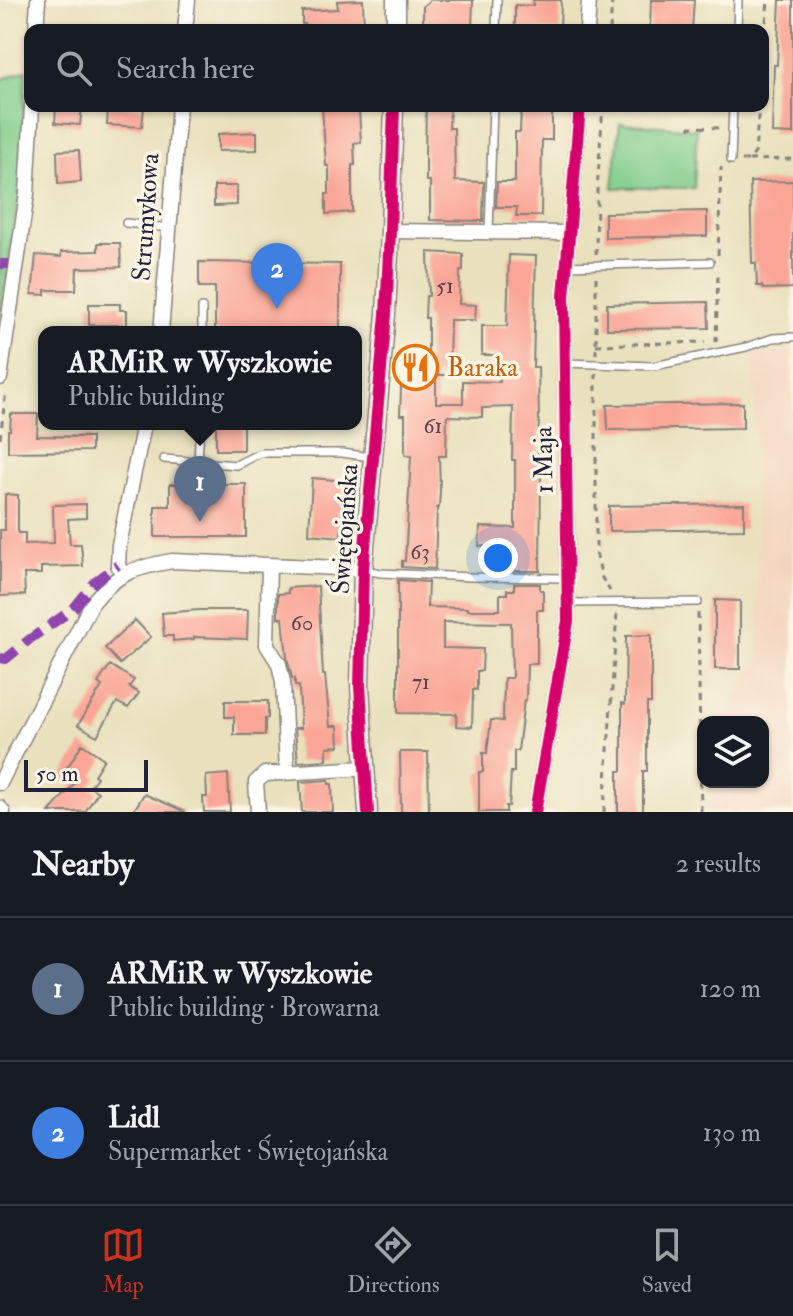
<!DOCTYPE html>
<meta charset="utf-8">
<style>
:root{--surface:#171b24;--page:#242831;--text:#f1f3f6;--muted:#9ea1a6;--line:#363941;--accent:#c8321e}
body{margin:0;font-family:"IM FELL Double Pica",serif;background:var(--page);color:var(--text)}
.controls{position:absolute;right:24px;bottom:24px;display:grid;overflow:hidden;border-radius:16px;box-shadow:0 2px 6px #0004}
.controls button{width:72px;height:72px;display:grid;place-items:center;padding:0;border:0;border-bottom:2px solid var(--line);background:var(--surface);color:var(--text);font:40px sans-serif}
.scale{position:absolute;left:24px;bottom:20px;width:124px;box-sizing:border-box;padding-left:8px;border:4px solid #22223b;border-top:0;font-size:22px;line-height:28px;white-space:nowrap;color:#22223b;-webkit-text-stroke:6px #fcf5e5;paint-order:stroke}
.you{position:absolute;left:498px;top:558px;width:28px;height:28px;margin:-20px;border:6px solid #fff;border-radius:50%;background:#1a73e8;box-shadow:0 0 0 12px #1a73e833}
.badge{display:grid;place-items:center;width:52px;height:52px;border-radius:50%;background:var(--accent);color:#fff;font-size:26px;font-weight:700}
.pin{position:absolute;translate:-50% -66px;filter:drop-shadow(0 2px 4px #0008)}
.pin::after{content:'';position:absolute;top:42px;width:28px;height:24px;background:inherit;clip-path:polygon(0 0,100% 0,50% 100%)}
.popup{position:absolute;left:38px;top:326px;width:324px;height:104px;box-sizing:border-box;display:grid;place-content:center;border-radius:16px;background:var(--surface);filter:drop-shadow(0 2px 6px #0005);font-size:26px;white-space:nowrap;color:var(--muted)}
.popup b{font-size:30px;color:var(--text)}
.popup::after{content:'';position:absolute;left:50%;top:100%;margin-left:-16px;border:16px solid transparent;border-top-color:var(--surface)}
.list{margin:0;padding:0;list-style:none}
h2{display:flex;justify-content:space-between;align-items:center;height:104px;margin:0;padding:0 32px;font-size:34px}
h2 small{font-size:26px;font-weight:400;color:var(--muted)}
.list li{display:grid;grid-template-columns:52px 1fr auto;gap:24px;align-items:center;box-sizing:border-box;height:144px;padding:0 32px;border-top:2px solid var(--line)}
.list b{display:block;font-size:30px;white-space:nowrap}
.list p{margin:0;font-size:26px;white-space:nowrap;color:var(--muted)}
.list em{font-size:26px;font-style:normal;color:var(--muted)}
.icon{flex:none;width:44px;height:44px;fill:none;stroke:currentColor;stroke-width:2;stroke-linecap:round;stroke-linejoin:round}
.map{position:relative;flex:none;width:793px;height:812px;overflow:hidden}
.search{position:absolute;background:var(--surface);box-shadow:0 2px 6px #0004;left:24px;right:24px;top:24px;height:88px;display:flex;align-items:center;gap:20px;box-sizing:border-box;padding:0 28px;border-radius:16px;color:var(--muted);font-size:30px}
.sheet{height:392px;background:var(--surface)}
nav{display:flex;justify-content:space-around;align-items:center;box-sizing:border-box;height:112px;border-top:2px solid var(--line);background:var(--surface);font-size:22px;color:var(--muted)}
nav a{display:grid;justify-items:center;gap:4px}
nav .on{color:var(--accent)}
.map>svg:first-child{display:block}
.built{fill:#f3d4be}
.green{fill:#81cd8b;stroke:#527863;stroke-width:2}
.building{fill:#faa595}
.lines{fill:none;stroke-linecap:round;stroke-linejoin:round}
.lane-casing{stroke:#86827c;stroke-width:10}
.street-casing{stroke:#86827c;stroke-width:17}
.secondary-casing{stroke:#86827c;stroke-width:21}
.path{stroke:#86827c;stroke-width:3;stroke-dasharray:6 6;stroke-linecap:butt}
.lane{stroke:#fff;stroke-width:7}
.street{stroke:#fff;stroke-width:14}
.secondary{stroke:#fff;stroke-width:18}
.quiet{stroke:#8e44ad;stroke-width:10;stroke-dasharray:20 10;stroke-linecap:butt}
.cycleway-casing{stroke:#fcf5e5;stroke-width:17}
.cycleway{stroke:#d6006c;stroke-width:12}
.labels{text-anchor:middle;dominant-baseline:central;stroke-width:7;stroke-linejoin:round;paint-order:stroke}
.number-label{font-size:22px;fill:#584352}
.street-label{font-size:26px;fill:#22223b;stroke:#fcf5e5}
.food-label{font-size:26px;fill:#c56008;stroke:#fcf5e5;text-anchor:start}
</style>
<div class="map">
<svg width="793" height="812" viewBox="0 0 793 812">
<rect width="100%" height="100%" fill="#fcf5e5"/>
<filter id="ink" filterUnits="userSpaceOnUse"><feTurbulence type="fractalNoise" baseFrequency=".0125" numOctaves="2"/><feDisplacementMap in="SourceGraphic" scale="16" xChannelSelector="R" yChannelSelector="G"/><feConvolveMatrix kernelMatrix="1 2 1 2 8 2 1 2 1" color-interpolation-filters="sRGB"/></filter>
<filter id="wash" filterUnits="userSpaceOnUse"><feTurbulence type="fractalNoise" baseFrequency=".006" numOctaves="4" result="noise"/><feDisplacementMap in="SourceGraphic" scale="32" xChannelSelector="R" yChannelSelector="G"/><feGaussianBlur stdDeviation="1.8" result="paint"/><feColorMatrix in="noise" values="0 0 0 0 0 0 0 0 0 0 0 0 0 0 0 0 0 1.4 0 .05"/><feComposite in="paint" operator="in"/></filter>
<g filter="url(#wash)">
<rect width="100%" height="100%" fill="#e9e1bd"/>
<path class="built" d="M793,352V812H710V782H763V722H717L759,663L753,354Z"/>
<path class="green" d="M26,70L20,189L0,319V80Z
M620,123L697,129L694,188H613Z"/>
<g id="blocks">
<path class="building" d="M363,0L364,30H306L305,24H302V11L338,9L337,1Z
M430,0H473L472,27L423,24V6Z
M533,0H561L560,30L515,29V5L533,6Z
M651,0H694L692,30H650Z
M780,0H793V134L772,133L774,65H777Z
M56,106H82L80,125L55,123Z
M108,106L144,108L142,127L107,125Z
M322,106H352V111H359L361,142L354,143L355,165H352V212L326,214V194H329V166H326Z
M426,106H450L449,128H454L455,181L484,182L483,221L430,220V181H426V160H425Z
M521,106H552V140H542L541,216H516L517,207H496L497,182H515V132H520Z
M257,132V150L218,151V134Z
M79,150L81,182L58,184L57,151Z
M793,181V288L763,289L762,286H757L756,263H752L750,182Z
M214,186H237V205L214,206Z
M707,211V236L605,238V213Z
M98,243H120L121,267L77,268L76,290H45V295L32,294L36,255L61,257V252L98,251Z
M428,252L463,254V271H460L459,304L476,305L475,320H450L449,375H436V403H463V381L500,382L499,355H482V326H507L509,255L536,256L533,367H538L539,420L537,474H541L540,571H514L515,547L479,546L480,527L515,528V460H512L513,407L482,408V417L447,416L446,456H439L440,490L439,508H437L435,569L402,567V561H405L411,456L405,455V415H400L402,361H428V318H425L426,296H429Z
M199,262L340,264V332L242,331V332H215V287H199Z
M708,302L709,328L607,329V304Z
M89,304H120V310H127V325H89Z
M743,403V428L608,430L607,405Z
M11,414H38L37,436L91,437V451L8,452V430H10Z
M216,424H243V450H216Z
M312,478L346,481L341,537L309,534Z
M170,484H246V537H155V506H170Z
M5,494L18,495V533H25V544L54,543L53,505L86,504V518L68,519L70,544H81L83,566L41,567V574H24L25,595L0,596V530H5Z
M744,504V529L609,531V506Z
M398,580L428,582L427,607L468,608V610H500V594H507V590H514V584H540V590H543V610H537V664H527L526,700H524L518,751H514V772H511L509,806H506V812H479V772H483V753H487L491,720L503,721L504,678H512L511,623L443,622V648L483,649L482,671H477V690L473,689V694L472,727L456,726L457,714L398,713Z
M318,586L323,675H325L330,726H338L339,746L327,747V760L298,762L295,728H301L299,686H295V678H292L287,658L283,618H278V594L288,593V588Z
M715,600L740,601V669H715Z
M199,610H248L247,639L194,637V639L173,641V636H164L162,613Z
M135,620L151,637L120,664L105,648Z
M651,635V703H647V771H643V812H618V771H622V703L625,704L626,636Z
M110,665L134,680L129,687L139,693L128,708L117,702L97,736L78,725L102,686L98,683Z
M225,701H268V718L265,719V735H234V717H225Z
M82,744L104,759L94,775L97,777L90,787L98,792L85,812H49L74,784L62,776Z
M400,752H428L429,812H401Z
M228,774L230,812H204L203,797H207L206,776Z
M329,780V784H332L333,812H302L300,782Z
M144,794L186,812H133Z"/>
</g>
</g>
<g filter="url(#ink)">
<use href="#blocks" fill-opacity="0" stroke="#86827c" stroke-width="2"/>
<g class="lines">
<defs>
<path id="lane" d="M496,30L497,0
M737,30L738,0
M731,160L733,106
M126,223L169,228
M489,232L493,106
M566,266L710,262
M202,332V308
M564,363L654,366L746,347L773,338L793,337
M164,459L236,465L260,453H342L371,457
M198,462L200,424
M365,570L381,573L472,577L568,578
M568,603L698,602"/>
<path id="street" d="M36,30L38,0
M185,30L188,0
M587,30L589,0
M390,231L568,233
M161,332L179,106
M0,378L27,194L32,106
M269,566L267,645L279,664L283,682L287,772
M122,574L118,565L119,545L144,424
M0,783L92,603C117,572 134,568 172,561L363,569
M0,808L3,812
M258,812L256,782L265,774L365,768
M535,812L568,621L564,296L580,106"/>
<path id="secondary" d="M396,30V0
M368,812L360,686L363,569L386,314L390,231L394,106"/>
</defs>
<use href="#lane" class="lane-casing"/>
<use href="#street" class="street-casing"/>
<use href="#secondary" class="secondary-casing"/>
<path class="path" d="M610,30L612,0
M763,58L768,0
M690,129V127L720,128
M742,160H749L755,153L759,106
M749,160L793,159
M596,254L597,191L603,106
M718,255L721,167
M596,277V354
M716,342L718,270
M596,345L705,342
M596,373V552L602,578L610,591
M0,438L6,391
M698,613L701,812
M604,812L617,612"/>
<use href="#lane" class="lane"/>
<use href="#street" class="street"/>
<use href="#secondary" class="secondary"/>
<path class="quiet" d="M0,264H9
M0,658L6,659L30,639L73,609L95,582L118,565"/>
<defs>
<path id="cycleway" d="M368,812L360,686L363,569L386,314L390,231L394,106
M535,812L568,621L564,296L580,106"/>
</defs>
<use href="#cycleway" class="cycleway-casing"/>
<use href="#cycleway" class="cycleway"/>
</g>
</g>
<defs>
<symbol id="restaurant-ring" viewBox="-11 -11 22 22"><circle r="9.5" fill="#fcf5e5" stroke="#e8710a" stroke-width="1.5"/><path d="M-5-6h1v4h1v-4h1v4h1v-4h1v5L-1.5 .5V6h-2V.5L-5-1ZM5-6V6H3V1.5H1.5Q1.5-4 5-6Z" fill="#e8710a"/></symbol>
</defs>
<g fill-rule="evenodd">
<use href="#restaurant-ring" x="390" y="342" width="51" height="51"/>
</g>
<g class="labels">
<g class="number-label">
<text x="445" y="286">51</text>
<text x="433" y="426">61</text>
<text x="420" y="552">63</text>
<text x="302" y="623">60</text>
<text x="421" y="682">71</text>
</g>
<g class="street-label">
<text transform="translate(146 217) rotate(-86)">Strumykowa</text>
<text transform="translate(544 460) rotate(-91)">1 Maja</text>
<text transform="translate(345 529) rotate(-86)">Świętojańska</text>
</g>
<g class="food-label">
<text x="447" y="368">Baraka</text>
</g>
</g>
</svg>
<div class="controls">
<button><svg class="icon" aria-label="layers" viewBox="0 0 24 24"><path d="M12 4l9 5-9 5-9-5zM3 14l9 5 9-5"/></svg></button>
</div>
<div class="scale">50 m</div>
<div class="you"></div>
<div class="pin badge" style="left:200px;top:522px;background:#5c6f8a">1</div>
<div class="popup"><b>ARMiR w Wyszkowie</b>Public building</div>
<div class="pin badge" style="left:277px;top:309px;background:#3f7fe0">2</div>
<div class="search"><svg class="icon" aria-label="search" viewBox="0 0 24 24"><circle cx="10" cy="10" r="6"/><path d="M15 15l6 6"/></svg>Search here</div>
</div>
<section class="sheet">
<h2>Nearby<small>2 results</small></h2>
<ul class="list">
<li><span class="badge" style="background:#5c6f8a">1</span><div><b>ARMiR w Wyszkowie</b><p>Public building · Browarna</p></div><em>120 m</em></li>
<li><span class="badge" style="background:#3f7fe0">2</span><div><b>Lidl</b><p>Supermarket · Świętojańska</p></div><em>130 m</em></li>
</ul>
</section>
<nav>
<a class="on"><svg class="icon" aria-label="map" viewBox="0 0 24 24"><path d="M3 6l6-2 6 2 6-2v14l-6 2-6-2-6 2zM9 4v14M15 6v14"/></svg>Map</a>
<a><svg class="icon" aria-label="directions" viewBox="0 0 24 24"><path d="M12 3l9 9-9 9-9-9zM9 14v-3h6M13 9l2 2-2 2"/></svg>Directions</a>
<a><svg class="icon" aria-label="saved" viewBox="0 0 24 24"><path d="M7 4h10v16l-5-4-5 4z"/></svg>Saved</a>
</nav>
